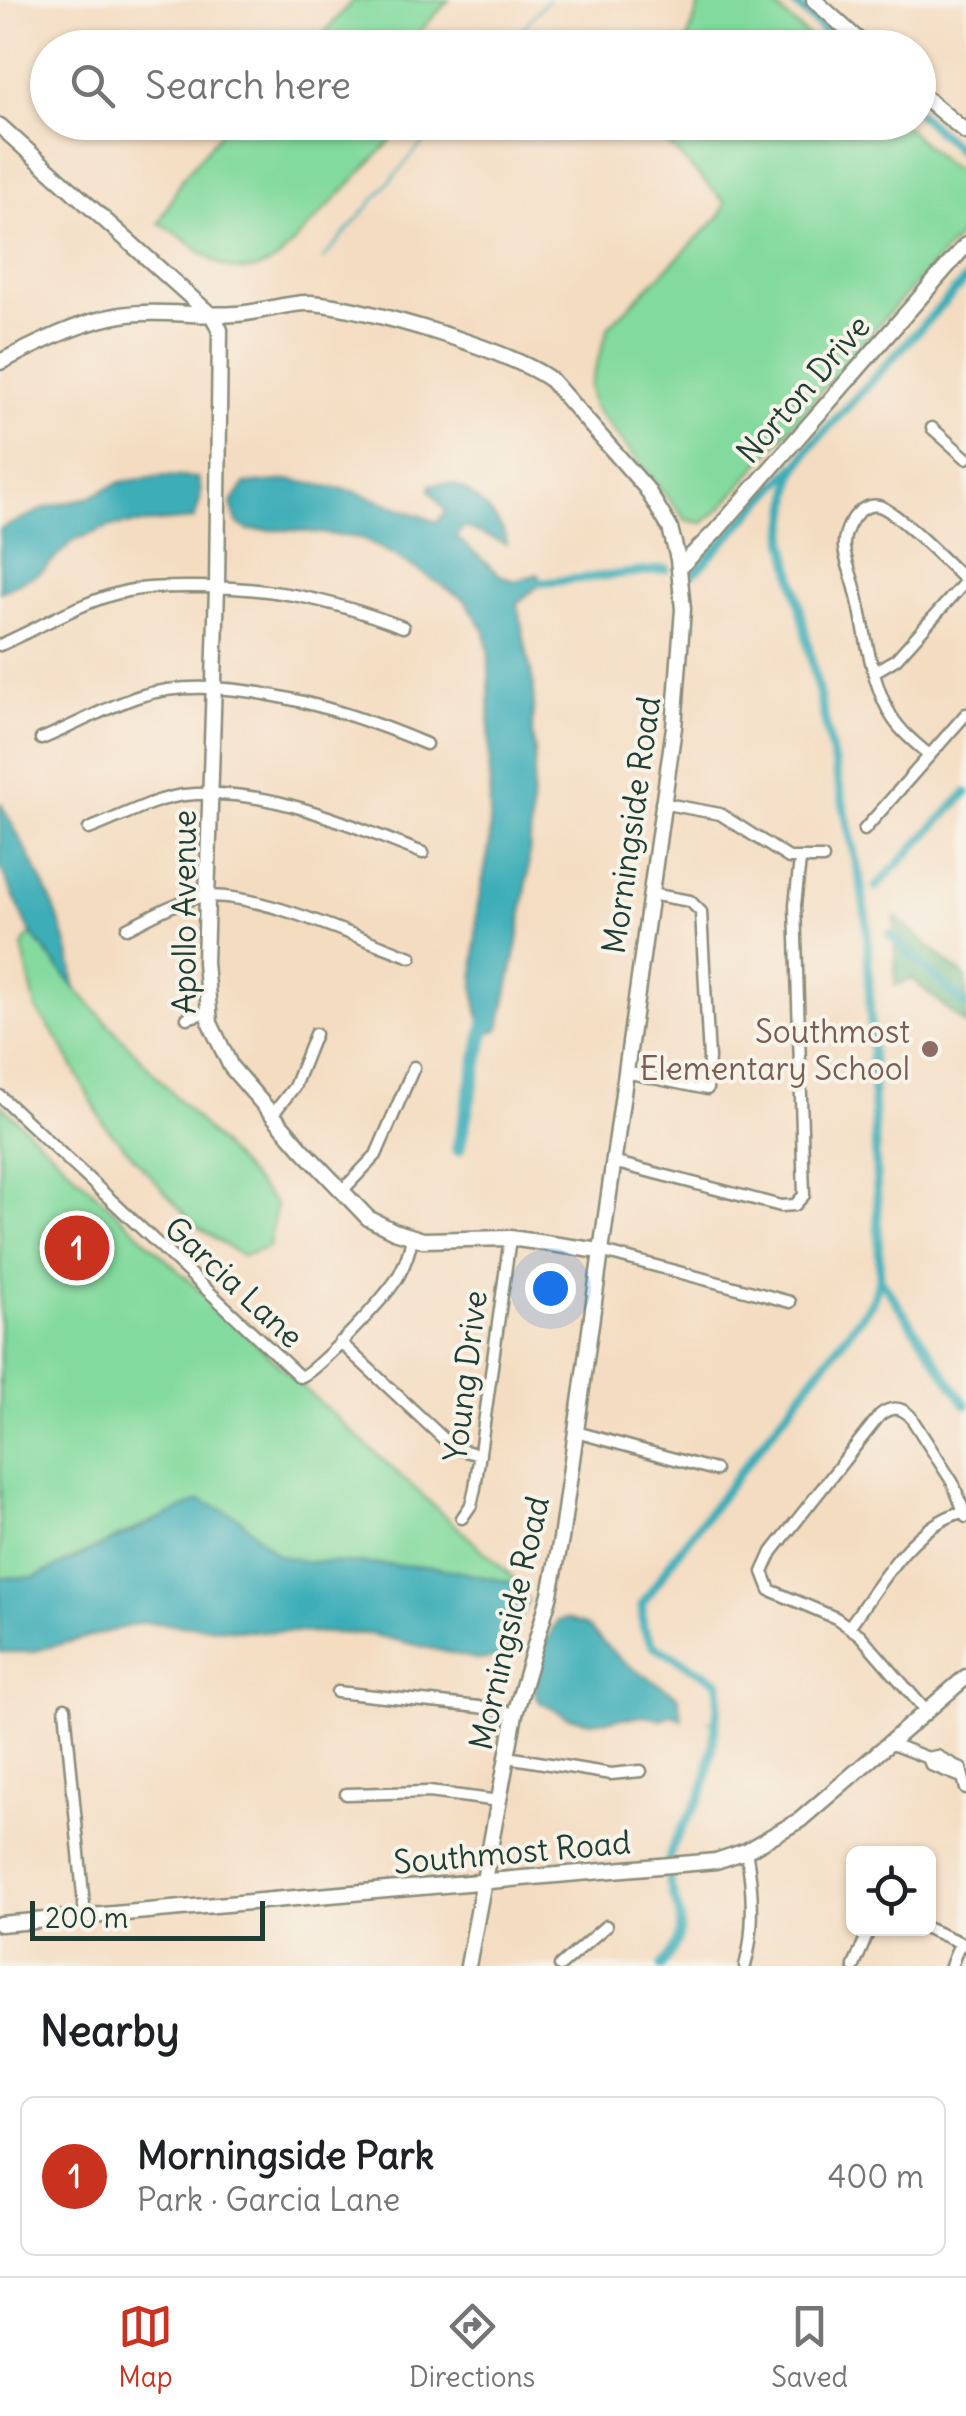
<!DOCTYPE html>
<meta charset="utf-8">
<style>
:root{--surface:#fff;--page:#f6f6f6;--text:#202124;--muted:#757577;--line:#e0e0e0;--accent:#c8321e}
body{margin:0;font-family:Delius,sans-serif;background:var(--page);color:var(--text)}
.controls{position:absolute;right:30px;bottom:30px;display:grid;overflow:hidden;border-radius:15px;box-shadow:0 2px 8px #0004}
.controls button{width:90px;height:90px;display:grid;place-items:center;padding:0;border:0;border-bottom:2px solid var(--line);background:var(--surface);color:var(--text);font:50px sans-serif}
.scale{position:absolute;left:30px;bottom:25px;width:235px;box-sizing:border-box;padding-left:10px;border:5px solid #1f3d34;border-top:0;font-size:28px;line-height:35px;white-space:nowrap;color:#1f3d34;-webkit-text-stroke:8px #f7f3e8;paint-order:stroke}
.you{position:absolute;left:550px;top:1288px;width:35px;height:35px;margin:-25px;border:8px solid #fff;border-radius:50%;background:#1a73e8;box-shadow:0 0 0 15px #1a73e833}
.badge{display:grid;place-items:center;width:65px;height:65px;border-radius:50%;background:var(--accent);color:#fff;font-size:32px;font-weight:700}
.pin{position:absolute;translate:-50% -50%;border:5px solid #fff;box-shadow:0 2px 10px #0006}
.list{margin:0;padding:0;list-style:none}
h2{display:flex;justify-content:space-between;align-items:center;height:130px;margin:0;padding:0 40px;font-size:42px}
h2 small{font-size:32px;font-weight:400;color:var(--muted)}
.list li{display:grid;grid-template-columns:65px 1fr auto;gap:30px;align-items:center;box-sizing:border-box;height:160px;margin:0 20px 20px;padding:0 20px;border:2px solid var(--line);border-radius:15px}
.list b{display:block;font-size:38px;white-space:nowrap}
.list p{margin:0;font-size:32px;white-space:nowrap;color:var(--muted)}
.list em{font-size:32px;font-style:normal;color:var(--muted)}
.icon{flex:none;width:55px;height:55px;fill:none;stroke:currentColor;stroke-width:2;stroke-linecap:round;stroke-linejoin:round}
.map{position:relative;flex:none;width:966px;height:1966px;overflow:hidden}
.search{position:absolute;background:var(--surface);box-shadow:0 2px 8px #0004;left:30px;right:30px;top:30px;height:110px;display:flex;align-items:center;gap:25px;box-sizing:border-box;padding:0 35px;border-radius:55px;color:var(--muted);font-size:38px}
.sheet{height:310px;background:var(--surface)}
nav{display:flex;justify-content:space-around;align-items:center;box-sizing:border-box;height:140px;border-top:2px solid var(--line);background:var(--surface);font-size:28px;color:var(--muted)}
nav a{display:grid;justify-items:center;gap:5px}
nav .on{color:var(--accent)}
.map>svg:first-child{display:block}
.green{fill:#83da9e;stroke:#518c69;stroke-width:2.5}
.forest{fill:#6aba85;stroke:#447c5c;stroke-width:2.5}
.water{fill:#3eaeb8;stroke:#2e7676;stroke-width:2.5}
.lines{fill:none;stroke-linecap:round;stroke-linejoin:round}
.stream{stroke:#3eaeb8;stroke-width:2.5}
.canal{stroke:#3eaeb8;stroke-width:9}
.river{stroke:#3eaeb8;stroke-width:14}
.street-casing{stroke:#8a8c7a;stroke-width:15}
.secondary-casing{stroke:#8a8c7a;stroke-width:19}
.street{stroke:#fff;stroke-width:10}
.secondary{stroke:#fff;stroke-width:14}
.education-dot{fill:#8d6e63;stroke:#f7f3e8;stroke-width:4}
.labels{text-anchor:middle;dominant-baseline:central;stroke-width:8;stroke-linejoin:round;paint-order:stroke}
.street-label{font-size:32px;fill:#1f3d34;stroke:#f7f3e8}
.education-label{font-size:32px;fill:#785e54;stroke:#f7f3e8;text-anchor:end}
</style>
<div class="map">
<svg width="966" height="1966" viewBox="0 0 966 1966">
<rect width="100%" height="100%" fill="#f7f3e8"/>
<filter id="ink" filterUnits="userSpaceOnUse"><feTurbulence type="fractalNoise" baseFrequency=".01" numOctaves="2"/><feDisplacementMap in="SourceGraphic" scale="20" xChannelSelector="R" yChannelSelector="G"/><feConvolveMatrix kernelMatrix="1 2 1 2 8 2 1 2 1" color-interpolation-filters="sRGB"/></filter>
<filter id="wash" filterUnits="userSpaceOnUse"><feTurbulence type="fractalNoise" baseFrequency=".0048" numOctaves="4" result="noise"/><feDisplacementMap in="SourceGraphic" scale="40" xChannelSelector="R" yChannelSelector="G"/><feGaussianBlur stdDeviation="2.25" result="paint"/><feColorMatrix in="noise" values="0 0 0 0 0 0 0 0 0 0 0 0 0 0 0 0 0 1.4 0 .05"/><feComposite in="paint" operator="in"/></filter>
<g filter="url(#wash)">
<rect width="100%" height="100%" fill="#f4dcc1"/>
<path class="green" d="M353,0H449L422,29L417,47H312Z
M701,0H768L820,47H642L654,42L687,41Z
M229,123V122L408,123L278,259C225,292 203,245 159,223L183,178Z
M647,123H901L945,163L966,175V229L877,326L723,506L703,523L686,520L593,406L589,388L609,326L721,215L725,202Z
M31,933L75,988L276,1205L269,1247L242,1256L194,1224L104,1124L60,1042L36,1009L22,946Z
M0,1104L307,1391L520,1584L435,1567L303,1561L277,1555L238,1517L156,1519L35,1577L0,1578Z"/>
<path class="forest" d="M895,917L966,978V1025L912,979L895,986Z"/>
<path class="water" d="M162,476L198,478C204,492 199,505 194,519L111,526L73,541L41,572L0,592V529L48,507L90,497L121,482Z
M291,480L353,491L437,522L446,512L430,490L431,485C439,483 446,482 455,485C472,492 507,524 506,544L468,528H462L456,537L500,575L514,581L538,574L542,583L517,603L534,687L532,732L535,752L528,873L518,942L500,1027L495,1031L482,1032L474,989L477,910L490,843L489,656L485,631L465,600L397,557L361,538L294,530H248L237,523L231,504L245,484Z
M0,802C31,860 69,920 75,988L31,933L0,867Z
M200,1500L238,1517L277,1555L303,1561L435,1567L520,1584L528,1601L504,1657L480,1660L370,1634L252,1631L144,1622L31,1652H0V1578L35,1577Z
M566,1619L586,1625L622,1661L678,1696L682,1719L672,1714L662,1719L642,1716L590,1722L568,1717L540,1702L535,1692L536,1678L545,1643L557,1621Z"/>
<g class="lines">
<path class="stream" d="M506,48L547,0
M323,259L441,122
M708,1721L715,1722"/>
<path class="canal" d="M791,0L843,48
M918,113L966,156
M694,573L795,466
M542,583L666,569
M876,887L966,793
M889,934L966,1005
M880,1278L966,1405
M661,1966C706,1915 657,1901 671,1851C677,1832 692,1814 701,1796C709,1778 720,1703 719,1682L653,1645L643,1627L642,1605L675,1556L872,1302L880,1278L867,925L861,884L785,540L793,475L810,447L966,279"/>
<path class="river" d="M458,1149L488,1013"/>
</g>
</g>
<g filter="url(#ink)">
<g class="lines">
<defs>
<path id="street" d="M932,428L966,458
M0,645C37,629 81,602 119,593C141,587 165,587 187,587C270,586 326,598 403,627
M874,672L896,659L966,581C949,565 897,511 879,506C858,501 842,531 844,548C846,563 853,578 856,592C866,631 869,674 888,710C897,729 914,742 929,755
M41,739C74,726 106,707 140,696C222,670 349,711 426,744
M661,803L720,814L789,858H823
M89,829C119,818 152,799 184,795C267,786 347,824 423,853
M864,830L966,714
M127,928C150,917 175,902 200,897C252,889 360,939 411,957
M187,1018L207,1012
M625,1072L707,1089L709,1059L701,912L690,901L650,894
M0,1096L300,1377C315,1373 391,1292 399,1275C405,1264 410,1250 412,1237
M273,1114L294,1087L315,1034
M613,1162L781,1206L795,1205L804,1195L795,905L800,860
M341,1192L376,1155L414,1067
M600,1251L790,1302
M340,1342L445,1440L461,1450L480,1455
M576,1432L715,1470
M462,1518L471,1505L475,1488L510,1238
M849,1627C881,1583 910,1527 964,1511
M337,1692L479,1707L515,1714
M65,1708L85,1916
M926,1711L860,1635L836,1618L770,1590L763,1572L772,1552L880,1415C890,1407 900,1406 910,1416L953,1483L966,1517
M889,1743L928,1758L937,1756L961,1769L966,1789
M507,1757L611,1774L641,1771
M928,1758L931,1765L962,1777
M346,1794L429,1792L499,1801
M926,1928L966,1945
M560,1966L606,1926
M745,1966C755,1931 753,1886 746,1851
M854,1966L870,1928
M951,1966L960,1943"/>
<path id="secondary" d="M814,0L867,48
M918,92L966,132
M0,126L213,317L220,330L217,587L205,962L210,1023L231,1067L302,1149L368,1218L394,1231L423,1240L510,1238L600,1251
M0,362C39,343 78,322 121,315C159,309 198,317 236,314C261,313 286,302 311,303C361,306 513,351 551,380L646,488L670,528L678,559L683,609L674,727L561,1539L550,1594L515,1714L468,1966
M679,568L717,530L966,245
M0,1924L716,1861L746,1851L800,1820L966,1677"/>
</defs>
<use href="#street" class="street-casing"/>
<use href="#secondary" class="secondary-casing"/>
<use href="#street" class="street"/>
<use href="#secondary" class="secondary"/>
</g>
</g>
<circle class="education-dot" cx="930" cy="1049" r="10"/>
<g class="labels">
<g class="street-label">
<text transform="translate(803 389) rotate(-49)">Norton Drive</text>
<text transform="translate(631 825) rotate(-82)">Morningside Road</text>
<text transform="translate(184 912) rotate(-90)">Apollo Avenue</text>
<text transform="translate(234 1282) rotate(43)">Garcia Lane</text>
<text transform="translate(465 1376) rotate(-83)">Young Drive</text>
<text transform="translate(509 1623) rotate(-77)">Morningside Road</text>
<text transform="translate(512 1852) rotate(-5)">Southmost Road</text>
</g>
<g class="education-label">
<text x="910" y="1031">Southmost<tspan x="910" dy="37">Elementary School</tspan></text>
</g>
</g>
</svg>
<div class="controls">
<button><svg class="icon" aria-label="locate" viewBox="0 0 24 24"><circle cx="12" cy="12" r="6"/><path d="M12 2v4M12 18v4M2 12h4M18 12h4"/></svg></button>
</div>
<div class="scale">200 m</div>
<div class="you"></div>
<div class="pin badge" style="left:77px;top:1248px">1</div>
<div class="search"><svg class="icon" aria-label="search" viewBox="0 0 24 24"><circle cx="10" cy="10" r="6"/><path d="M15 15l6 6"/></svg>Search here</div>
</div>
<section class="sheet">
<h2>Nearby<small></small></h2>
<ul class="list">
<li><span class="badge">1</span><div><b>Morningside Park</b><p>Park · Garcia Lane</p></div><em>400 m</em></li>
</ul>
</section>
<nav>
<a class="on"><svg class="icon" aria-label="map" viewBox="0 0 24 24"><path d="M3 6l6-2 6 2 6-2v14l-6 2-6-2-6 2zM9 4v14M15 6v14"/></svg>Map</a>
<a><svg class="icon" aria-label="directions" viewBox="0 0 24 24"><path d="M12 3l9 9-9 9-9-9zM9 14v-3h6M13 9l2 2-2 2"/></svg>Directions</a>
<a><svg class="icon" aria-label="saved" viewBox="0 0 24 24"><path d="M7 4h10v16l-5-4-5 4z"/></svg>Saved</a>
</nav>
